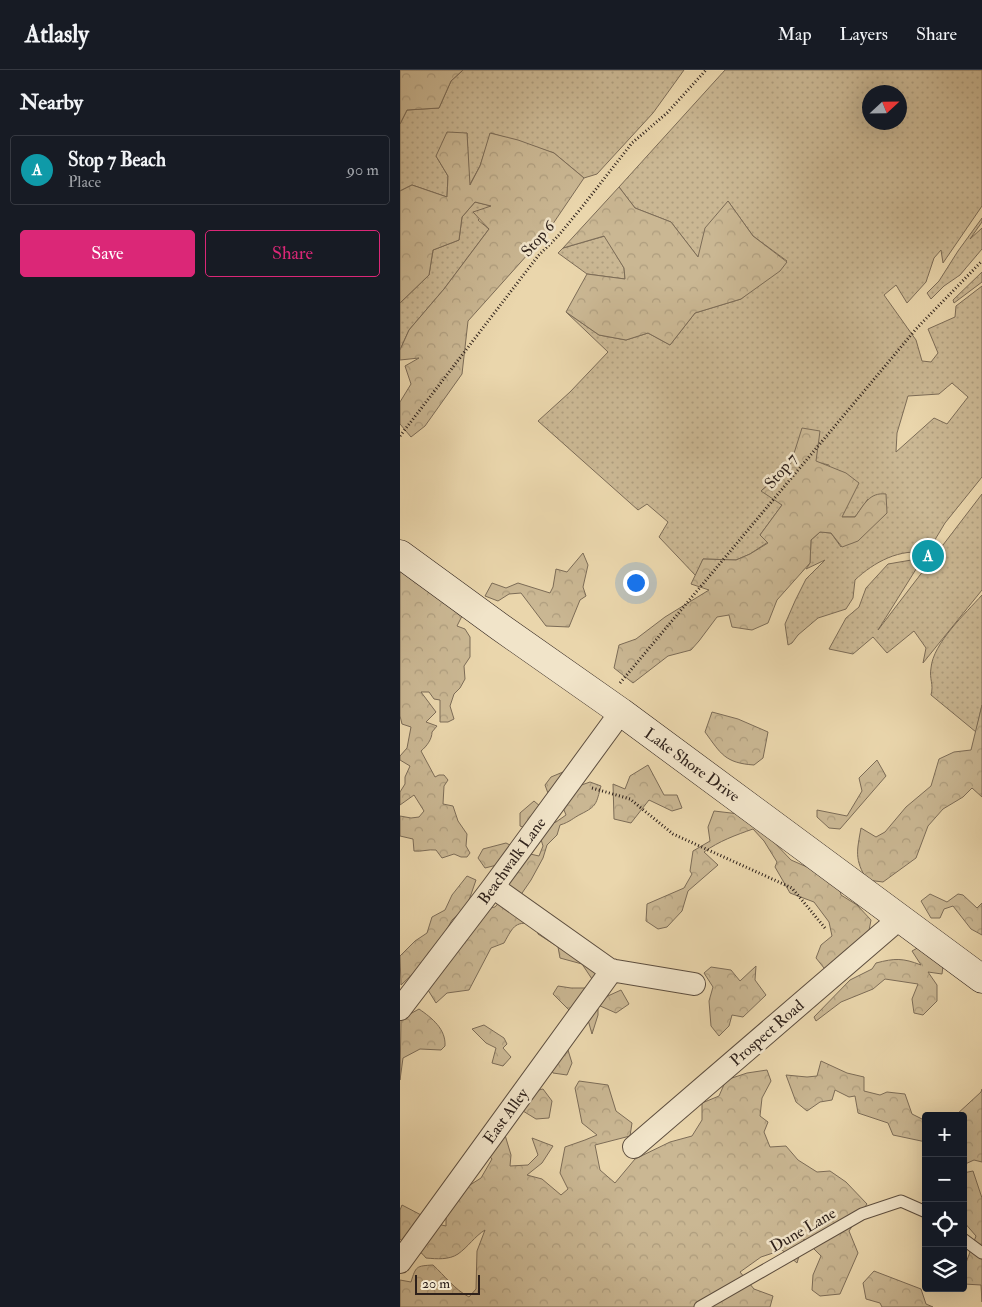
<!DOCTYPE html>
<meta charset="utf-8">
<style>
:root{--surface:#171b24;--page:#242831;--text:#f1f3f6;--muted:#9ea1a6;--line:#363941;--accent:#db2777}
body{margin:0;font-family:"IM FELL Double Pica",serif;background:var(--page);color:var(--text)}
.controls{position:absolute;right:15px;bottom:15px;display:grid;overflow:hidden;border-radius:5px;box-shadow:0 5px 20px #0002}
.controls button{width:45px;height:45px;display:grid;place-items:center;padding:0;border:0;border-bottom:1px solid var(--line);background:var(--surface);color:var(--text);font:25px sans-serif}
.compass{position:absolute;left:462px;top:15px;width:45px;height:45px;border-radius:50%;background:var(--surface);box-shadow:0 5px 20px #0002;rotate:68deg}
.scale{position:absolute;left:15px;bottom:12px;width:65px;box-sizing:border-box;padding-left:5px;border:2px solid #2e211b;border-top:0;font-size:14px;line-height:18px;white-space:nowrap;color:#2e211b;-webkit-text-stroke:4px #f1e4c9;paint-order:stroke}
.you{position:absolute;left:235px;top:512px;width:18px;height:18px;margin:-12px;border:4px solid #fff;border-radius:50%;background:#1a73e8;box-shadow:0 0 0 8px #1a73e833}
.badge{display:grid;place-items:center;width:32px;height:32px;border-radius:50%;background:var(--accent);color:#fff;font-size:16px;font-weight:700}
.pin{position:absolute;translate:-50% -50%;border:2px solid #fff;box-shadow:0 1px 5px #0006}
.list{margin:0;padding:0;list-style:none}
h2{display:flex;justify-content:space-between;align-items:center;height:65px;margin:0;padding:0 20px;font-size:21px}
h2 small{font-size:16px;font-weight:400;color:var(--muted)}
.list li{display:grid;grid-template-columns:32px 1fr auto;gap:15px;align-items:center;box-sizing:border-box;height:70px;margin:0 10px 10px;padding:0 10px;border:1px solid var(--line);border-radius:5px}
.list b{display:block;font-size:19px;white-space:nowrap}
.list p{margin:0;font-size:16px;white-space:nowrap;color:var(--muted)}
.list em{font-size:16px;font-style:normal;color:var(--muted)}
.actions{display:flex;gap:10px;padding:15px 20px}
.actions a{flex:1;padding:11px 0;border:1px solid var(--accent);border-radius:5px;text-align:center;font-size:18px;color:var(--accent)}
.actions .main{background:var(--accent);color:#fff}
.icon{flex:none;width:28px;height:28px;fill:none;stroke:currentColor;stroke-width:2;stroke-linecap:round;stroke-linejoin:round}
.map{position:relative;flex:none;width:582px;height:1237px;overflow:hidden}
header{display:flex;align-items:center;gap:30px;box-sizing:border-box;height:70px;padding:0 25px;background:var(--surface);border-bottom:1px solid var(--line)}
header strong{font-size:24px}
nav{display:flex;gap:28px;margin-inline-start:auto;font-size:18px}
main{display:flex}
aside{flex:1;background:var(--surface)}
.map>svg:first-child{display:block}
.grass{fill:url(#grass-dots);stroke:#7c6c57;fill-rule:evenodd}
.forest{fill:url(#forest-crowns);stroke:#7c6c57}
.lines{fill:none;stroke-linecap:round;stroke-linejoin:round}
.lane-casing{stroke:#5d4e3f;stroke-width:13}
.street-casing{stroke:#5d4e3f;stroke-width:24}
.secondary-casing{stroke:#2e211b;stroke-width:29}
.path{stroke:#2e211b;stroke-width:3;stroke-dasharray:1 2.5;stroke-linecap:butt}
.lane{stroke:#f1e4c9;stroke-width:11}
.street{stroke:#f1e4c9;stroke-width:22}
.secondary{stroke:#f1e4c9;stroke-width:28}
.labels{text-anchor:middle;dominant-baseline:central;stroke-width:5;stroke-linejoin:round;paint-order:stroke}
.street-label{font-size:16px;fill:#2e211b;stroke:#f1e4c9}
</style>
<header>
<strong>Atlasly</strong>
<nav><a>Map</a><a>Layers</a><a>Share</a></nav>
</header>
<main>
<aside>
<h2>Nearby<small></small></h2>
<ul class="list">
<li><span class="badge" style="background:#0f9aa8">A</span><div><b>Stop 7 Beach</b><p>Place</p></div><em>90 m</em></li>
</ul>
<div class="actions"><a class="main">Save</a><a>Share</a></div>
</aside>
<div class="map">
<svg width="582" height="1237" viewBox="0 0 582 1237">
<defs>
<pattern id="grass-dots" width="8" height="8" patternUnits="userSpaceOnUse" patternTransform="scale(1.25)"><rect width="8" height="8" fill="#cab793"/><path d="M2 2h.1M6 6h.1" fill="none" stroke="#ae9d7e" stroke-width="1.8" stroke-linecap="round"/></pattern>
<pattern id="forest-crowns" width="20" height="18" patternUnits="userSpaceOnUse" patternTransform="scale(1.25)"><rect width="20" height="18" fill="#cab793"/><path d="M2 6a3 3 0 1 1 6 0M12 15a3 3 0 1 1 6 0" fill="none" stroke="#ae9d7e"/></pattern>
</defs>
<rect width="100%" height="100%" fill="#ead6ac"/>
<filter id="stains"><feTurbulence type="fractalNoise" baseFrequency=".004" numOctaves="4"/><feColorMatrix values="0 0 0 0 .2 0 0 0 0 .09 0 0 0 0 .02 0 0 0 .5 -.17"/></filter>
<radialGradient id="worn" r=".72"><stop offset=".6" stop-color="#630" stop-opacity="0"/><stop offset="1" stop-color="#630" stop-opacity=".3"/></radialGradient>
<path class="grass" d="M63,0H284L253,43L197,104L184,108L154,83L91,63L80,96L69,116L67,63L36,86L48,106L47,127L12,115L0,121V54L7,40L39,38L51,11Z
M325,0H582V136L543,193L541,180L534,188L526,212L507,233L496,215L484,225L516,270L522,291L531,292L538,283L528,259L555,247L556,236L582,216V407L545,453L527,483C500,478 474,492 455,510L453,528L446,539L418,548L398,565L392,573L388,575L385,554L395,531L406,509L425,490L406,499L410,493L411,470L420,462L431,463L441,477L468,429L455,447H441L429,395C396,386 385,401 362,420L382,435L360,465L368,472L350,484L336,490L303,489L296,506L259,467L268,452L247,434L238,440L138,351L170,322L208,282L166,242L199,265L226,270L248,263L270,275L295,243L341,229L387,191L353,166L328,131L298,187L271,152L235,138L219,117ZM470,22H500V52H470ZM552,313L568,327L547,354L534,348L496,382L497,363L508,326L539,324Z
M75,132L92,136L78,150L89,159L44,219L9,260L0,280V233L29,205L33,180L59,170L62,147Z
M582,148V152L570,169L582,158V179L560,205L544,216L531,229L527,223L539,211L558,181Z
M205,166L224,198L225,209L187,204L158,183L163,178Z
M582,202V212L554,233L553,230Z
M582,424V520L523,593L526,578L514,561L487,583L473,567L453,584L429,579L446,548L459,537L466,518L488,494L523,488L478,560Z
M582,525V635L576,662L531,625C534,614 529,609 531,598C533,573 566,543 582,525Z"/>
<path class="forest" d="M0,0H63L51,11L39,38L7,40L0,54Z
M47,62L67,63L70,115L80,96L90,63L118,70L154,83L184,108L146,164L68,251L62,304L25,356L11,367L0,354V332L11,314L5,296L19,288L0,290V280L9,260L44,219L89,159L73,142L91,136L75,132L62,147L59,170L33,180L29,205L0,233V121L12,115L47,127L48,106L36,86Z
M219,117L235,138L271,152L298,187L305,158L328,131L353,166L387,192L380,201L341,229L295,243L270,275L248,263L226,270L199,265L166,242L187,204L225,209L224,198L204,166L163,178Z
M402,358L420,361L416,391L446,403L459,413L442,447H455C464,435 469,422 486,424L487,443L458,471L442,477L431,463L420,462L411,470L410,493L377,530L368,553L352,560L332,557L329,545L317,547L299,571L291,580L268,586L233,613L214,598L219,575L236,569L265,547L309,520L291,514L303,489L336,490L350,484L368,473L360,465L382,435L361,421L390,396Z
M183,483L188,495L183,517L186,526L180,530L169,557L146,556L121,523L109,524L98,531L85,526L92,513L106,518L118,513L150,523L153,517L156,499L167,502Z
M0,496L48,525V536L62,546L57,556L65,559L70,567V587L64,596L65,609L60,618L54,624L50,636L54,649L48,652H40V630L34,629L29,622H21L36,642L26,652L37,656L32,662C32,669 27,676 21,681L35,707L39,705H44L48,710L44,716L43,734L53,736L58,751L67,764L66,776L70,783L67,787H61L54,784L42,788L36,780C28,779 22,782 14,781L13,769L0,766V746L11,748L19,747L24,741L14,725L0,735V722L5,714V707L10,696L0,690V686L7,678L11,657L2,654L0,646Z
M582,635V727L572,718L563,727L543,739L528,756L516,788L483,812L467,810C454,789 457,781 461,758L476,767L485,762L506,737L531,716L539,689L554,682L571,680Z
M312,642L338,649L368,662L363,688L354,695C325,693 321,684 305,662Z
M477,690L486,706L440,759L429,758L417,747V740L447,746L462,721L459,708Z
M248,695L264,725H277L282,738L272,741L249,730L231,753L214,749L213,714L225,719L230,706Z
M163,702V710L170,719L190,712L201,716C196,734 197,736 181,744C173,748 170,752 160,755L157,765L147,775L143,788L131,810L120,826L170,860L198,907L192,909L182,894L160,888L158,877L138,864L137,854C115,851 114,855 104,873L91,878L69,920L47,923L36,933L25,915L85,839L95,837L108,822L97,795L85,798L78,788L83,779L106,773L126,783L139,786L143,776L139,763L120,756V743L134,731L141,737L144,756L156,752L166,745L162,735L149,726L145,715L151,707Z
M314,741L348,745L391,790L407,797L424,790L436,797L441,825L457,835L471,850L465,882L428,903L416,888L421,875L432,866L429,852L414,832L390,823L375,797L377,792L364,771L353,759C336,765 319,771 304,782L318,795L288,821L282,841L267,857L258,859L246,851L247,834L284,818L292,804L290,801L293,781L310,771L308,757Z
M67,806L76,810L67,836L52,850L43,866L18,899L1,915L0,886L15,871L27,863L32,847L45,840L52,825Z
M530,824L547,832L558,824L563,825L577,838L582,833V865L571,859L553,836L544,839L540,848H531L521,831Z
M530,871L544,888L542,904L528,902L537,915V931L523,945L514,943L512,929L518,914L485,909L473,919L441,932L416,951L414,947L450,910L472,899L476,893C495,888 503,888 521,895L512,881Z
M356,896L355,910L366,925L343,947L332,945L329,956L319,966L311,956L309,931L313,917L304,903L311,897L331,900L340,911Z
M158,916L171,918H189L199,930L221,920L229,934L216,943L198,935V945L192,964L188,950L169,940L153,924Z
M19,939C32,948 46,959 45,976L41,980L20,979L3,988L0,1010L1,949Z
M84,955L104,968L107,974L103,978L111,987L103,996L92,993L96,978L86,973L72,959Z
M168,980L172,993L167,1005L153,1003L150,997Z
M421,991L447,1003L464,1007V1021L480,1025L487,1022L505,1024L512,1044L526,1051V1072L493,1065L488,1053L458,1043L455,1026L449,1027L435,1020L432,1030L420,1032L407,1041L396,1032L386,1005L407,1007L417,1006Z
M367,1000L371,1011L362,1028L360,1046L368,1052L364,1062L370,1077L386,1076L398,1090L417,1102L430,1101L446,1112L467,1134L449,1161L458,1183L440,1224L420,1226L412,1220L413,1205L421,1186L404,1169L397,1193L382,1180L361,1187L340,1202L354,1219L373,1226L370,1237H0V1210L11,1212C16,1196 16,1196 33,1195C45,1206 54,1219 69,1227L76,1219L77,1181L85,1160C75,1166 68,1177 58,1184C49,1190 37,1189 26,1188C18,1177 8,1178 0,1169V1140L2,1135L23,1146L33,1153L46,1156V1147L62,1120L81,1108L92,1089L86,1082L105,1065L111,1085L110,1096L128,1095L138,1085L132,1068L153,1076L142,1093L127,1105L142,1109L161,1125L168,1119L160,1103L165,1077L185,1070L197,1065L182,1053L175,1018L179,1011L208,1015L216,1041L232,1053L230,1066L195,1075L200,1100L215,1113L235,1089L270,1072L292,1066L302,1050V1033L319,1026L326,1010L347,1003Z
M143,1019L152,1031L149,1048L136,1049L123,1041L134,1021Z
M582,1019V1092L574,1090L563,1095V1046H542L556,1045L581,1022Z
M573,1101L582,1128V1232L581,1215L564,1214V1198L576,1166L563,1151V1103Z
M474,1201L521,1219L526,1234L533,1237H482L480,1233L466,1229L463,1213Z"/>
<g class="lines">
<defs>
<path id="lane" d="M563,1169L582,1183
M300,1237L462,1144L501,1131L526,1142"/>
<path id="street" d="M93,817L210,900L294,914
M0,939L93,817L221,642
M234,1077L499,849
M0,1192L212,900"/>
<path id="secondary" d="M0,484L100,557L221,642L582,909"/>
</defs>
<use href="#lane" class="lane-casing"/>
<use href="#street" class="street-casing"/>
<use href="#secondary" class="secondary-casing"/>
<path class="path" d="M0,366L138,186L159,165L182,137L232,73L267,43L306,0
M220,613L516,259L582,191
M192,718L230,729L273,764L392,818L425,858"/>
<use href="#lane" class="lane"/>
<use href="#street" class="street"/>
<use href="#secondary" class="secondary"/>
</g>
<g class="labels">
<g class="street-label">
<text transform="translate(138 169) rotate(-49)">Stop 6</text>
<text transform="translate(381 401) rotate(-50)">Stop 7</text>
<text transform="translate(292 695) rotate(36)">Lake Shore Drive</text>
<text transform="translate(112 791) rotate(-54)">Beachwalk Lane</text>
<text transform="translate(367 963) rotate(-41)">Prospect Road</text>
<text transform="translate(106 1046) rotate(-54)">East Alley</text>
<text transform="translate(403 1160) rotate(-30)">Dune Lane</text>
</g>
</g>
<rect width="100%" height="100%" filter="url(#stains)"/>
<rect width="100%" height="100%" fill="url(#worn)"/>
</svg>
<div class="controls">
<button>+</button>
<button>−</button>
<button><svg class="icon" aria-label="locate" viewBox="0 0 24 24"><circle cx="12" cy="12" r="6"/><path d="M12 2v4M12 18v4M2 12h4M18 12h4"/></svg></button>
<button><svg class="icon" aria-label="layers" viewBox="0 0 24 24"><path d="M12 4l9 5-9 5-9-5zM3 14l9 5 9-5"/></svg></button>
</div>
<svg class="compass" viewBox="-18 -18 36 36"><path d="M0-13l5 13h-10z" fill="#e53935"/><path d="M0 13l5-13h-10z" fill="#9ea1a6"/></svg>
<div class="scale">20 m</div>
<div class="you"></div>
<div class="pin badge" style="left:528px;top:486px;background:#0f9aa8">A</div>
</div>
</main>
